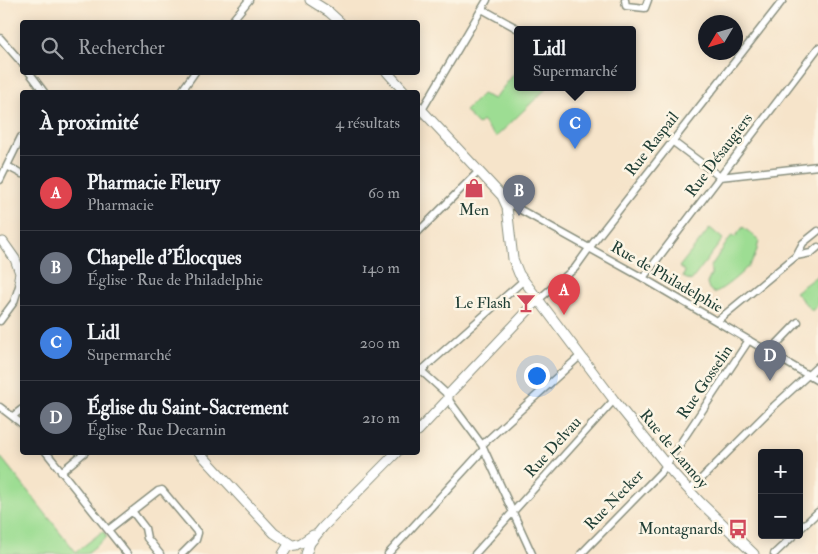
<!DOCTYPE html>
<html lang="fr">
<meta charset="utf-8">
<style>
:root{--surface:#171b24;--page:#242831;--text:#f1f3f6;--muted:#9ea1a6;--line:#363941;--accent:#d1495b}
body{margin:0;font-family:"IM FELL Double Pica",serif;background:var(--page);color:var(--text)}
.controls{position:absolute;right:15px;bottom:15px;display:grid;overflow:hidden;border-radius:5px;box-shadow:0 2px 12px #0003}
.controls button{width:45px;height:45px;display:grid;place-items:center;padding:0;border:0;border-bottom:1px solid var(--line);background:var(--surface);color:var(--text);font:25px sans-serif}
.compass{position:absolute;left:698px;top:15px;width:45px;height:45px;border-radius:50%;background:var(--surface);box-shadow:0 2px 12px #0003;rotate:232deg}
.you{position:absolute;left:536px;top:375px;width:18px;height:18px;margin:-12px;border:4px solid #fff;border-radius:50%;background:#1a73e8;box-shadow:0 0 0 8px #1a73e833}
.badge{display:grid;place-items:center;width:32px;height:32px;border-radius:50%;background:var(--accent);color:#fff;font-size:16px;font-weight:700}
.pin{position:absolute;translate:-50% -41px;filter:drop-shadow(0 1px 2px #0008)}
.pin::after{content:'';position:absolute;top:26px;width:18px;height:15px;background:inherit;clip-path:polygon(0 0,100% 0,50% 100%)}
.popup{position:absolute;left:514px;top:26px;width:122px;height:65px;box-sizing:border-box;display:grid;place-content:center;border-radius:5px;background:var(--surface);filter:drop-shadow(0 1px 4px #0005);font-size:16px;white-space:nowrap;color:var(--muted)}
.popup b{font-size:19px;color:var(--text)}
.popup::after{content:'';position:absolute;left:50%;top:100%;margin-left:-10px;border:10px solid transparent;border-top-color:var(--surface)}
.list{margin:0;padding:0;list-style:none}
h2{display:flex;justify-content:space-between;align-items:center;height:65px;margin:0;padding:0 20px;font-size:21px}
h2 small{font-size:16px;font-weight:400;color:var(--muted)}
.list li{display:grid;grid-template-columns:32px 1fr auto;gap:15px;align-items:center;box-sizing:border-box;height:75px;padding:0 20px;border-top:1px solid var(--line)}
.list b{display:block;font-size:19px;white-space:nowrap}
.list p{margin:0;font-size:16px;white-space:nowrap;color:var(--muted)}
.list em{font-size:16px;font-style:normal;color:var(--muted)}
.icon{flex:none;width:28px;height:28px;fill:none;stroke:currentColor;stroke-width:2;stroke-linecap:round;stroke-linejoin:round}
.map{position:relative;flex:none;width:818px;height:554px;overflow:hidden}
.search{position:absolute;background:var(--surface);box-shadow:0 2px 12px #0003;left:20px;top:20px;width:400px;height:55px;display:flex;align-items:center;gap:12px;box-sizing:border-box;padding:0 18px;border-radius:5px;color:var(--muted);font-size:19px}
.panel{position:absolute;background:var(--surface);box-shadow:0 2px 12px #0003;left:20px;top:90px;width:400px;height:365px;border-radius:5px}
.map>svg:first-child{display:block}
.green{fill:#9ddd93;stroke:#5e8d64}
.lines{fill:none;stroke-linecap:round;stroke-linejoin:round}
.street-casing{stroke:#8a907f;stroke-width:9}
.secondary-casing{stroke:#8a907f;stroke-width:11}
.street{stroke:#fff;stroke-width:6}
.secondary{stroke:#fff;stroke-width:9}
.labels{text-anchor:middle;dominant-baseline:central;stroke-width:5;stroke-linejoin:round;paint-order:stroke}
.street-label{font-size:16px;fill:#1f3d34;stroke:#fcf5e5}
.poi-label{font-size:16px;fill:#1f3d34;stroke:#fcf5e5;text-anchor:end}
</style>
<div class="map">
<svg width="818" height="554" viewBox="0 0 818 554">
<rect width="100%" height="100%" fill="#fcf5e5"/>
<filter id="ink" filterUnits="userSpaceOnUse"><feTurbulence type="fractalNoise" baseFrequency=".02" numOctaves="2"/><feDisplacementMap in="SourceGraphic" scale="10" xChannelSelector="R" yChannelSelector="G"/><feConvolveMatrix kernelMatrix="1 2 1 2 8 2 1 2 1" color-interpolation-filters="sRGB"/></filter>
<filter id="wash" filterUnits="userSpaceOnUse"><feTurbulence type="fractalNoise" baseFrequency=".0096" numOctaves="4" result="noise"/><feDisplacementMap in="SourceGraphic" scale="20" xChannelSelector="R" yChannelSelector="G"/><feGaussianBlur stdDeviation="1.12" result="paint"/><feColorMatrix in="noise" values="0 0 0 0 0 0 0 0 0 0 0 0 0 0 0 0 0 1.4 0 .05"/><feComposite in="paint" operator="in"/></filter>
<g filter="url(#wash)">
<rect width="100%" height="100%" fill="#f6e4ca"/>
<path class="green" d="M517,70L518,88H547L496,137L482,121L478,125L465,111L482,94L494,99Z
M743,227L759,240C758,245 757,251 755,256C750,268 725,288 714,293L709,289L707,283L711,275V266L732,235L735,237Z
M710,228L723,239L691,281L683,277L685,271L679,267Z
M818,275V304L812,311L795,292Z
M0,456L76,552L103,531L107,537L86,554H0Z"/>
</g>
<g filter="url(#ink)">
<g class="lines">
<defs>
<path id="street" d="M625,0L626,6L645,8L648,0
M482,9L520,30
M231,22L249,0
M0,38L22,63
M29,72L44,92
M181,92L195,72
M422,110L487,0
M672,141L720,177L818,166
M7,166L22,174
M0,180L21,137
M505,199L519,209L643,278L818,381
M418,232L479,171
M796,256L811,253L818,247
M643,278L818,48
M538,300L575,268L593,243L783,0
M0,321L14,302L20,283
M717,321L796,256L803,243L818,231
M769,352L798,322
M418,368L448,395
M421,371L524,280
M448,399L482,445L532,554
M0,407L22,424
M13,416L22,409
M482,445L580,356
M46,452L127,554
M61,472L85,452
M689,491L774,406L818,366
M132,511L145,528L147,538L160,554
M108,530L158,491L162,490L198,533L196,540L182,554
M799,530L818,512
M388,554L484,449
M475,554L614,400
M581,554L662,471L749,340
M774,554L794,535"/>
<path id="secondary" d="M310,0L329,12L340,22
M387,72L405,92
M418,106L502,196L507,207L513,259L519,274L614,400L673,473L700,502L754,554
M3,242L15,259L20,273
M21,269L19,278L22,288
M418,431L448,399V395L538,300
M199,452L274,533L292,545
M294,545L301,543L313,535
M283,554L288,546L296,545
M306,554L310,543L323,527L397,452"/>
</defs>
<use href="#street" class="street-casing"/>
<use href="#secondary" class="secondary-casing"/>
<use href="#street" class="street"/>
<use href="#secondary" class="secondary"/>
</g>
</g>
<defs>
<symbol id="shop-bare" viewBox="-9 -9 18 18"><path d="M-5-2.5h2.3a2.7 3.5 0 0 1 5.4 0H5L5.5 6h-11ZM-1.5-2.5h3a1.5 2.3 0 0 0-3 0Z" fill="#d1495b" stroke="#fcf5e5" stroke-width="2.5" paint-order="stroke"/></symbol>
<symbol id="bar-bare" viewBox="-9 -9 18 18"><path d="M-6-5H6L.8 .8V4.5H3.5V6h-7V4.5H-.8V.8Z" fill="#d1495b" stroke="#fcf5e5" stroke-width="2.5" paint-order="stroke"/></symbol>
<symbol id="bus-bare" viewBox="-9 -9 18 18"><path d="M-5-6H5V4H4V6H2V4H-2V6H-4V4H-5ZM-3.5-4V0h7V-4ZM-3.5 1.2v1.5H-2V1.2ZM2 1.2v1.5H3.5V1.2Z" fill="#d1495b" stroke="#fcf5e5" stroke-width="2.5" paint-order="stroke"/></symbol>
</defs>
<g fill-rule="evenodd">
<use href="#shop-bare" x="460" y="174" width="28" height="28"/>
<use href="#bar-bare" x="512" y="289" width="28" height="28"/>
<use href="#bus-bare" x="724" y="515" width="28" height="28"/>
</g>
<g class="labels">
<g class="street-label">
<text transform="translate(652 144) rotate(-52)">Rue Raspail</text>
<text transform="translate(719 155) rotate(-53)">Rue Désaugiers</text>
<text transform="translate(667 277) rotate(30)">Rue de Philadelphie</text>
<text transform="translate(705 382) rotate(-56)">Rue Gosselin</text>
<text transform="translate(553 447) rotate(-48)">Rue Delvau</text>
<text transform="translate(674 449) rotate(50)">Rue de Lannoy</text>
<text transform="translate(614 500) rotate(-46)">Rue Necker</text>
</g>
<g class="poi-label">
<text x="474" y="210" text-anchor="middle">Men</text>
<text x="511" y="303">Le Flash</text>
<text x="723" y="529">Montagnards</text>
</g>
</g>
</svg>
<div class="controls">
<button>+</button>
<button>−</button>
</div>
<svg class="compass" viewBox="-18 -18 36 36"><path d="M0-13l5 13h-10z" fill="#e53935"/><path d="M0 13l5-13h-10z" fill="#9ea1a6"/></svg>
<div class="you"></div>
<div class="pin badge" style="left:564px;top:315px;background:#e0444e">A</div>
<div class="pin badge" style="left:519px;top:216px;background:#6b7280">B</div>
<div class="pin badge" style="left:575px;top:149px;background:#3f7fe0">C</div>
<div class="popup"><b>Lidl</b>Supermarché</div>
<div class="pin badge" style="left:770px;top:381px;background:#6b7280">D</div>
<div class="search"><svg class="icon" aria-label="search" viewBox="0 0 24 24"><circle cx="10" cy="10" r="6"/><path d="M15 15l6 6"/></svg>Rechercher</div>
<section class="panel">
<h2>À proximité<small>4 résultats</small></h2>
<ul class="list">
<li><span class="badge" style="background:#e0444e">A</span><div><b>Pharmacie Fleury</b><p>Pharmacie</p></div><em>60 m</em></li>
<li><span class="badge" style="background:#6b7280">B</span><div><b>Chapelle d'Élocques</b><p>Église · Rue de Philadelphie</p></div><em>140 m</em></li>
<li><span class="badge" style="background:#3f7fe0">C</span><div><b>Lidl</b><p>Supermarché</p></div><em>200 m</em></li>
<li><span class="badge" style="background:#6b7280">D</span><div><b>Église du Saint-Sacrement</b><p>Église · Rue Decarnin</p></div><em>210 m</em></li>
</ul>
</section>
</div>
